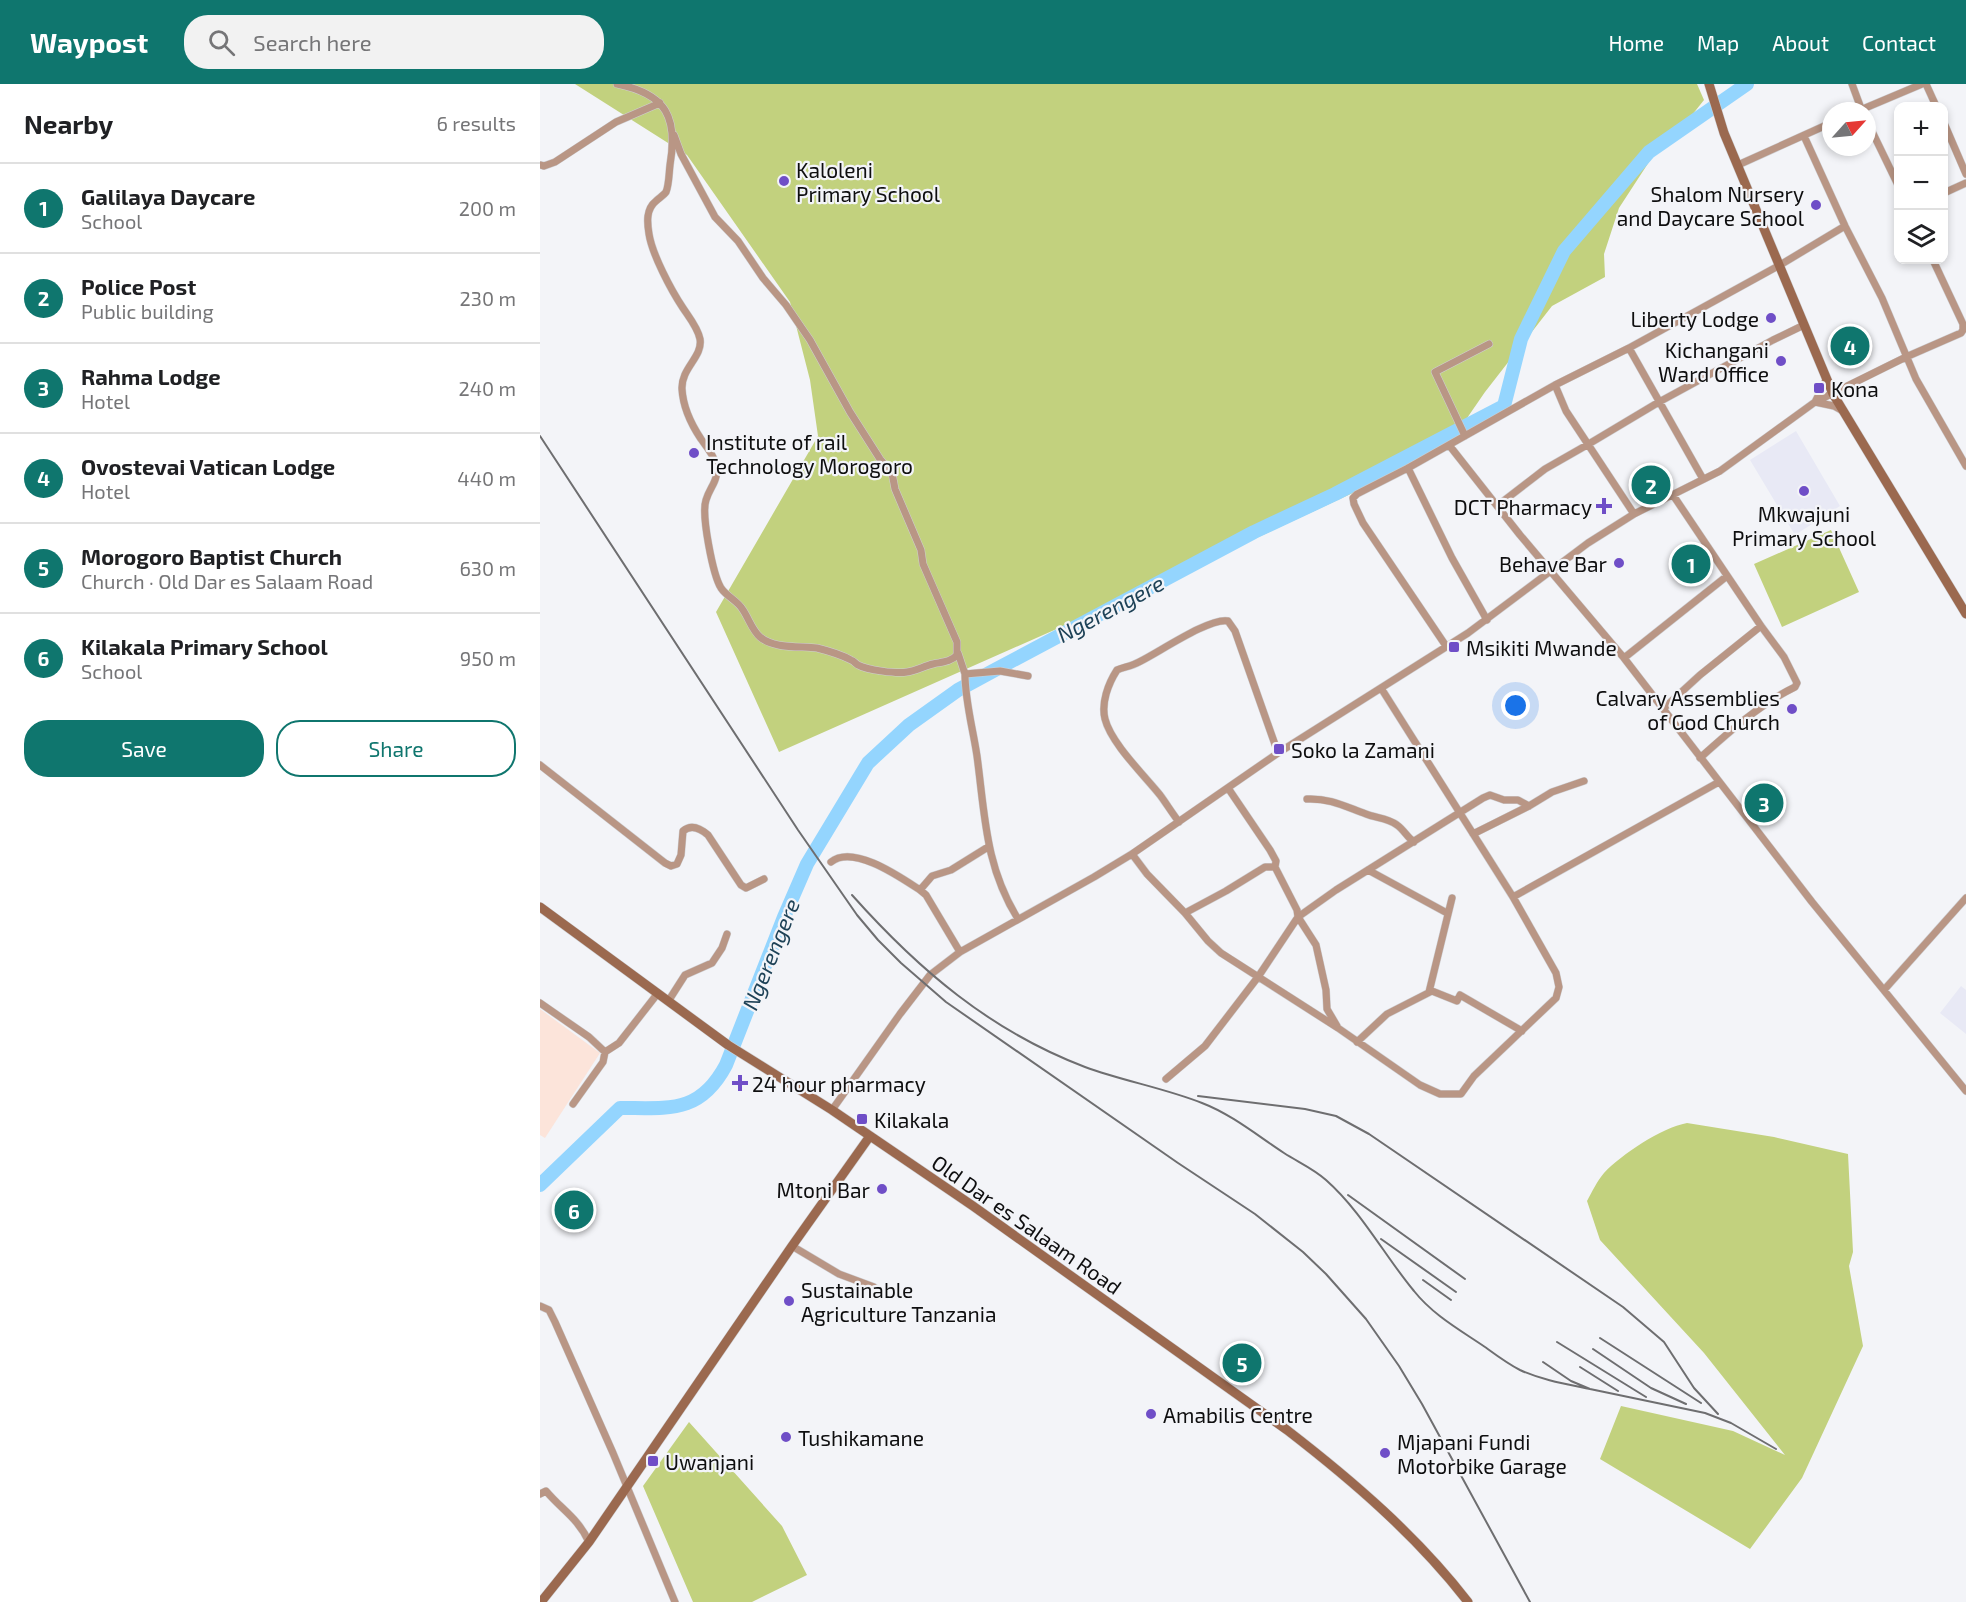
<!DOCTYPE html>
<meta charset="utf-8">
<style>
:root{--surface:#fff;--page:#f2f2f2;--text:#202124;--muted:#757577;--line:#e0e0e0;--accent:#0f766e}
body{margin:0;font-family:"Exo 2",sans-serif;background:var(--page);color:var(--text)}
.controls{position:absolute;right:18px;top:18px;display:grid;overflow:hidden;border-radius:12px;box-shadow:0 3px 9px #0003}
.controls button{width:54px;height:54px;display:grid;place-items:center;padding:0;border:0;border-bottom:2px solid var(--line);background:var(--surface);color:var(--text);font:30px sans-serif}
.compass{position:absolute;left:1282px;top:18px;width:54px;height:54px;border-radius:50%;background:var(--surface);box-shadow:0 3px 9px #0003;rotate:63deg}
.you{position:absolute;left:976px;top:622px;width:21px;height:21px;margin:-15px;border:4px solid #fff;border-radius:50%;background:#1a73e8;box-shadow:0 0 0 9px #1a73e833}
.badge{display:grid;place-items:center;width:39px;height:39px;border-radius:50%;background:var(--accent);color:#fff;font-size:20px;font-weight:700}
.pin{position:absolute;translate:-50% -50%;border:3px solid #fff;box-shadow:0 2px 6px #0006}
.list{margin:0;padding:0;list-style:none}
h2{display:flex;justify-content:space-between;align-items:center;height:78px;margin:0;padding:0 24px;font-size:26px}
h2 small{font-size:20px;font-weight:400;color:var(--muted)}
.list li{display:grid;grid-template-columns:39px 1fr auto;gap:18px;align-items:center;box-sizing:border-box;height:90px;padding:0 24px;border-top:2px solid var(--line)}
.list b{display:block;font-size:22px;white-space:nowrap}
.list p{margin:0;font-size:20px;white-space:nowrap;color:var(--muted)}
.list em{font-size:20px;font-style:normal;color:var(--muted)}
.actions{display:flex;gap:12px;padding:18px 24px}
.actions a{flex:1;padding:14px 0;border:2px solid var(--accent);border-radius:24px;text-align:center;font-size:21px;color:var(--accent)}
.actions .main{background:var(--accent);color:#fff}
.icon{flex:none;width:33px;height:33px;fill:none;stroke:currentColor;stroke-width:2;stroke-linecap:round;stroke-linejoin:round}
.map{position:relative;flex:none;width:1426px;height:1518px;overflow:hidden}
header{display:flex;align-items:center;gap:36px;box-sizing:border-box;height:84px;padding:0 30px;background:var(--accent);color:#fff}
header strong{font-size:28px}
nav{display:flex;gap:33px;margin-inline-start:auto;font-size:21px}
.search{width:420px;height:54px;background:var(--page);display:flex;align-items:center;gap:15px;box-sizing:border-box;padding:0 21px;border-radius:24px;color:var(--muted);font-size:22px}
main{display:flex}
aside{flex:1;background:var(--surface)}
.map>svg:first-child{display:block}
.industrial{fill:#fce4da}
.built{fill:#e8e9f5}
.green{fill:#c2d17e}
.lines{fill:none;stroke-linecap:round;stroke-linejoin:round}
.river{stroke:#94d5fe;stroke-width:14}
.street-casing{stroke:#cecfd3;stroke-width:8}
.secondary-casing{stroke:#cecfd3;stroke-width:10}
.street{stroke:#b99685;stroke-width:7}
.secondary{stroke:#9b694f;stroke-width:9}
.rail{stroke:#6e6e70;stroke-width:2}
.poi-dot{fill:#6f4ec7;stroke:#f3f4f8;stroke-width:2}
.labels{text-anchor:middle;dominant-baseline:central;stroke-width:4.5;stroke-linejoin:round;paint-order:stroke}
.poi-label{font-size:21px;fill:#0e0e0f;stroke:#f3f4f8;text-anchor:start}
.street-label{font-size:21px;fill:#0e0e0f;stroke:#f3f4f8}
.water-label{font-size:22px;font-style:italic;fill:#1e4257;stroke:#f3f4f8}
</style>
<header>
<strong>Waypost</strong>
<div class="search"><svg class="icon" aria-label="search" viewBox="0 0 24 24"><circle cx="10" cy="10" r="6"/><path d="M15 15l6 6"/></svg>Search here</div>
<nav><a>Home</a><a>Map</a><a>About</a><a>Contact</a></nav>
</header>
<main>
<aside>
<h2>Nearby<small>6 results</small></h2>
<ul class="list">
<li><span class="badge">1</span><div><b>Galilaya Daycare</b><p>School</p></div><em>200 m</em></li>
<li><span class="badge">2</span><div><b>Police Post</b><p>Public building</p></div><em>230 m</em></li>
<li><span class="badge">3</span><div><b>Rahma Lodge</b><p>Hotel</p></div><em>240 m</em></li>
<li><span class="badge">4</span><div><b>Ovostevai Vatican Lodge</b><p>Hotel</p></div><em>440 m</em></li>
<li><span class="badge">5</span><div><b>Morogoro Baptist Church</b><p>Church · Old Dar es Salaam Road</p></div><em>630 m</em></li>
<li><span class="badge">6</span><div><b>Kilakala Primary School</b><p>School</p></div><em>950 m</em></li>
</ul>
<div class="actions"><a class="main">Save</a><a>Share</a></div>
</aside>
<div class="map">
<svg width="1426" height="1518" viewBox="0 0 1426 1518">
<rect width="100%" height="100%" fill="#f3f4f8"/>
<path class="industrial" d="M0,925L60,969L5,1054L0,1051Z"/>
<path class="built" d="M1256,347L1300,422L1255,451L1210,376Z
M1421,902L1426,906V950L1400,929Z"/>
<path class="green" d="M35,0H1157L1164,16L1152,31L1120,61L1079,124L1064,170L1065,193L1012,222L945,308L905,366L609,504L239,668L176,528L278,352L270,296L250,218L147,71Z
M1291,446L1319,508L1242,543L1214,480Z
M1147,1039L1234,1053L1308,1070L1313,1168L1309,1182L1323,1262L1262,1394L1210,1465L1060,1375L1081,1322L1193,1347L1245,1371L1164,1269L1060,1156L1047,1117C1052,1108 1057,1097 1064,1089C1082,1070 1121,1044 1147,1039Z
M149,1338L242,1442L267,1491L212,1518H153L103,1402Z"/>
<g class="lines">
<path class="river" d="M0,1101L80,1024C129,1024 160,1030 186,981L244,833L267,780L328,679L369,641L418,606L453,587L714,448L795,410L964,322L981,255L1024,167L1109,68L1207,0"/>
<defs>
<path id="street" d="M77,0C127,10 138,34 130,81C129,89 129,101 126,108C124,111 119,114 116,117C106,125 107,138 109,150C112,170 131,206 143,224C149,233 158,244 160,255C163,273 141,284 142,305C143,323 151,340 161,355C166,362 173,370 175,378C180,397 171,400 166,416C161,431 173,491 181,504C187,513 198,517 203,526C209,535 212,546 220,553C234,565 260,562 277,564C289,567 300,570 311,576C314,577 316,580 318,581C327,586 357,590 367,588C376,587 384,582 393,580C402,578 411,578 417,571V558L383,480L381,466L355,405L352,389L340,375L310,328L270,256L246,221L223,194L198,157L175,133L141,70L134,51
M1312,0L1322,27
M1386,0L1396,22
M1318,27L1382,0
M1327,37L1358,101
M1404,39L1426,90
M1264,52L1305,142L1342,214L1376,295L1426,382
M0,81L4,82L15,78L76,38L120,19
M1198,81L1291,39
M1404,109L1426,99
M1089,264L1163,395
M1015,301L1026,327L1094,430
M1275,318L1294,322L1301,326
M1275,318L1286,296
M925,352L895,288L949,260
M909,361L980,451L1084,574L1272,818L1426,1007
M868,384L912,474L947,536
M1133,411L1221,542L1244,573L1257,599L1255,603C1220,620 1189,648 1160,674
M957,422L1005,385L1047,361L1119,318L1233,256L1264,241
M906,562L823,439L814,420L813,414L817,410L868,384L1015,301L1089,264L1240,181L1305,142
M418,569L425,590
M1084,574L1187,492
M1124,624L1160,591L1221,542
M0,681L125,779L131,782L137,780L141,771L143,747C151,740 160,744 168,751L201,801L206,804L224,795
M688,704L730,766L736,777L735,783L757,826L758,833L776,861L786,906L787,925L797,942
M767,715C790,714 804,722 826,730C836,734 848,734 857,741C864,746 867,753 874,758
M639,738C632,729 626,719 620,711C604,691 571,659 565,635C561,619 568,600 577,586C584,583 592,582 599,578C618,569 670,533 688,537L695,547L738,669
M933,750L989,722L1012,708L1044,697
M592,770L607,790L645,829L668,857L681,869L798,944L880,1001L900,1010H921L934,992L1016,914L1019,903L1016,889L973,813L841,604
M291,778C313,760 360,793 380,806L386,811L420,868
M828,786L907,829
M380,806L392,792L411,786L448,763
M973,813L1179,698
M645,829L686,807L725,783H735
M478,835C445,782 445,731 437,672C433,645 425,617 425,590L460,587L488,592
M1344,906L1426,814
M889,908L912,814
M129,916L145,891L172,879L182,864L187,850
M0,919L49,953L65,968L63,978L33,1020
M817,958L847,930L892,907L917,917L920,911L982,947
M65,968L79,959L118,909
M626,995L665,962L718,893L758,833L796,806L943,714L950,711L964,716H978L989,722
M292,1026L360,930L390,891L420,868L554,793L592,770L738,669L928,549L1048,459L1094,430L1180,387L1275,318L1366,273L1421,249L1423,246V240L1393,176
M252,1162L299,1190L334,1203
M0,1222L9,1226L15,1238L73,1369L135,1518
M0,1410L6,1407C22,1426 38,1434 49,1458"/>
<path id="secondary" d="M1169,0L1184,49L1293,310L1426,530
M0,823L188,961L292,1026L433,1122L747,1346C813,1397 877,1452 928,1518
M1,1518L49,1458L252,1162L330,1052"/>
</defs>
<use href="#street" class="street-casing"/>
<use href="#secondary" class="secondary-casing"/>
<use href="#street" class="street"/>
<use href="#secondary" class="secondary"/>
<path class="rail" d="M0,352L258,746L317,831L338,856L361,879L406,918L638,1079L715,1130L763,1168L786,1190L826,1235L859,1282L882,1320L990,1518
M312,811C378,885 450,947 545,983C583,997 624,1004 662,1019C691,1030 718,1052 744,1069C758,1078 774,1085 786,1096C822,1128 844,1171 874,1207C893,1231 920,1246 945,1263C956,1271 968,1280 980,1286C1002,1296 1026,1300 1050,1305
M658,1012L765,1025L796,1032L829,1050L1083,1223L1124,1258L1154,1304L1178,1330
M808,1111L925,1195
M841,1155L916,1208
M883,1196L911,1216
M1060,1254L1161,1319
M1017,1258L1106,1313
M1053,1265L1111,1304L1146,1320
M1003,1278L1031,1297L1050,1305L1165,1329L1191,1339L1236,1365
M1040,1283L1078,1307"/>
</g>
<g class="poi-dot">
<circle cx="244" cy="97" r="6"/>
<circle cx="1276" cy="121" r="6"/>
<circle cx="1231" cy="234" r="6"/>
<circle cx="1241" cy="277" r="6"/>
<rect x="1273" y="298" width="12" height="12" rx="3"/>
<circle cx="154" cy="369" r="6"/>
<circle cx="1264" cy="407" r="6"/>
<path d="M1061 413h6v6h6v6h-6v6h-6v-6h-6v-6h6z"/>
<circle cx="1079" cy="479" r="6"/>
<rect x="908" y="557" width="12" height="12" rx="3"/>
<circle cx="1252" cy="625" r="6"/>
<rect x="733" y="659" width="12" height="12" rx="3"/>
<path d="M197 990h6v6h6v6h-6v6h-6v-6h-6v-6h6z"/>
<rect x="316" y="1029" width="12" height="12" rx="3"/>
<circle cx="342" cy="1105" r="6"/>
<circle cx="249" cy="1217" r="6"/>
<circle cx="611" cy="1330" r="6"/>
<circle cx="246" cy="1353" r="6"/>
<circle cx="845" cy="1369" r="6"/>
<rect x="107" y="1371" width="12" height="12" rx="3"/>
</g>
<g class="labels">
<g class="poi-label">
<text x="256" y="85">Kaloleni<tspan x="256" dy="24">Primary School</tspan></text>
<text x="1264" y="109" text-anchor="end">Shalom Nursery<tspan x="1264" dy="24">and Daycare School</tspan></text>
<text x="1219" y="234" text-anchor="end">Liberty Lodge</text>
<text x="1229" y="265" text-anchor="end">Kichangani<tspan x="1229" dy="24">Ward Office</tspan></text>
<text x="1291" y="304">Kona</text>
<text x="166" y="357">Institute of rail<tspan x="166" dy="24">Technology Morogoro</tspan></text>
<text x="1052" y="422" text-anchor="end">DCT Pharmacy</text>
<text x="1264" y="429" text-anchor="middle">Mkwajuni<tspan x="1264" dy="24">Primary School</tspan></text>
<text x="1067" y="479" text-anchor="end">Behave Bar</text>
<text x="926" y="563">Msikiti Mwande</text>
<text x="1240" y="613" text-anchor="end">Calvary Assemblies<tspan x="1240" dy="24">of God Church</tspan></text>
<text x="751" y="665">Soko la Zamani</text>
<text x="212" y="999">24 hour pharmacy</text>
<text x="334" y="1035">Kilakala</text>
<text x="330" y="1105" text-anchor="end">Mtoni Bar</text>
<text x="261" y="1205">Sustainable<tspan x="261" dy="24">Agriculture Tanzania</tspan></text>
<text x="623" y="1330">Amabilis Centre</text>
<text x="258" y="1353">Tushikamane</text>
<text x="857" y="1357">Mjapani Fundi<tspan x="857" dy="24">Motorbike Garage</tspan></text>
<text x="125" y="1377">Uwanjani</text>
</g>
<g class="street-label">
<text transform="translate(487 1140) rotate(35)">Old Dar es Salaam Road</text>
</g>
<g class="water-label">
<text transform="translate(570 524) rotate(-28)">Ngerengere</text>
<text transform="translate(230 870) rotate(-68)">Ngerengere</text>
</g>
</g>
</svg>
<div class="controls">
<button>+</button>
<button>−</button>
<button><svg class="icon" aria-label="layers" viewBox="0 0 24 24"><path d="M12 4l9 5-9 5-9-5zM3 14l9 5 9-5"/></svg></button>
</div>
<svg class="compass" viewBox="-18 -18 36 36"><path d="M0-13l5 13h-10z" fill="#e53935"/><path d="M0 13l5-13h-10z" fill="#757577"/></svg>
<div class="you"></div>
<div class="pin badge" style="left:1151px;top:480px">1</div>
<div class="pin badge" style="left:1111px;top:401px">2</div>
<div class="pin badge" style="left:1224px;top:719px">3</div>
<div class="pin badge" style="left:1310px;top:262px">4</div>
<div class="pin badge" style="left:702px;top:1279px">5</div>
<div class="pin badge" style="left:34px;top:1126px">6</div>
</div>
</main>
